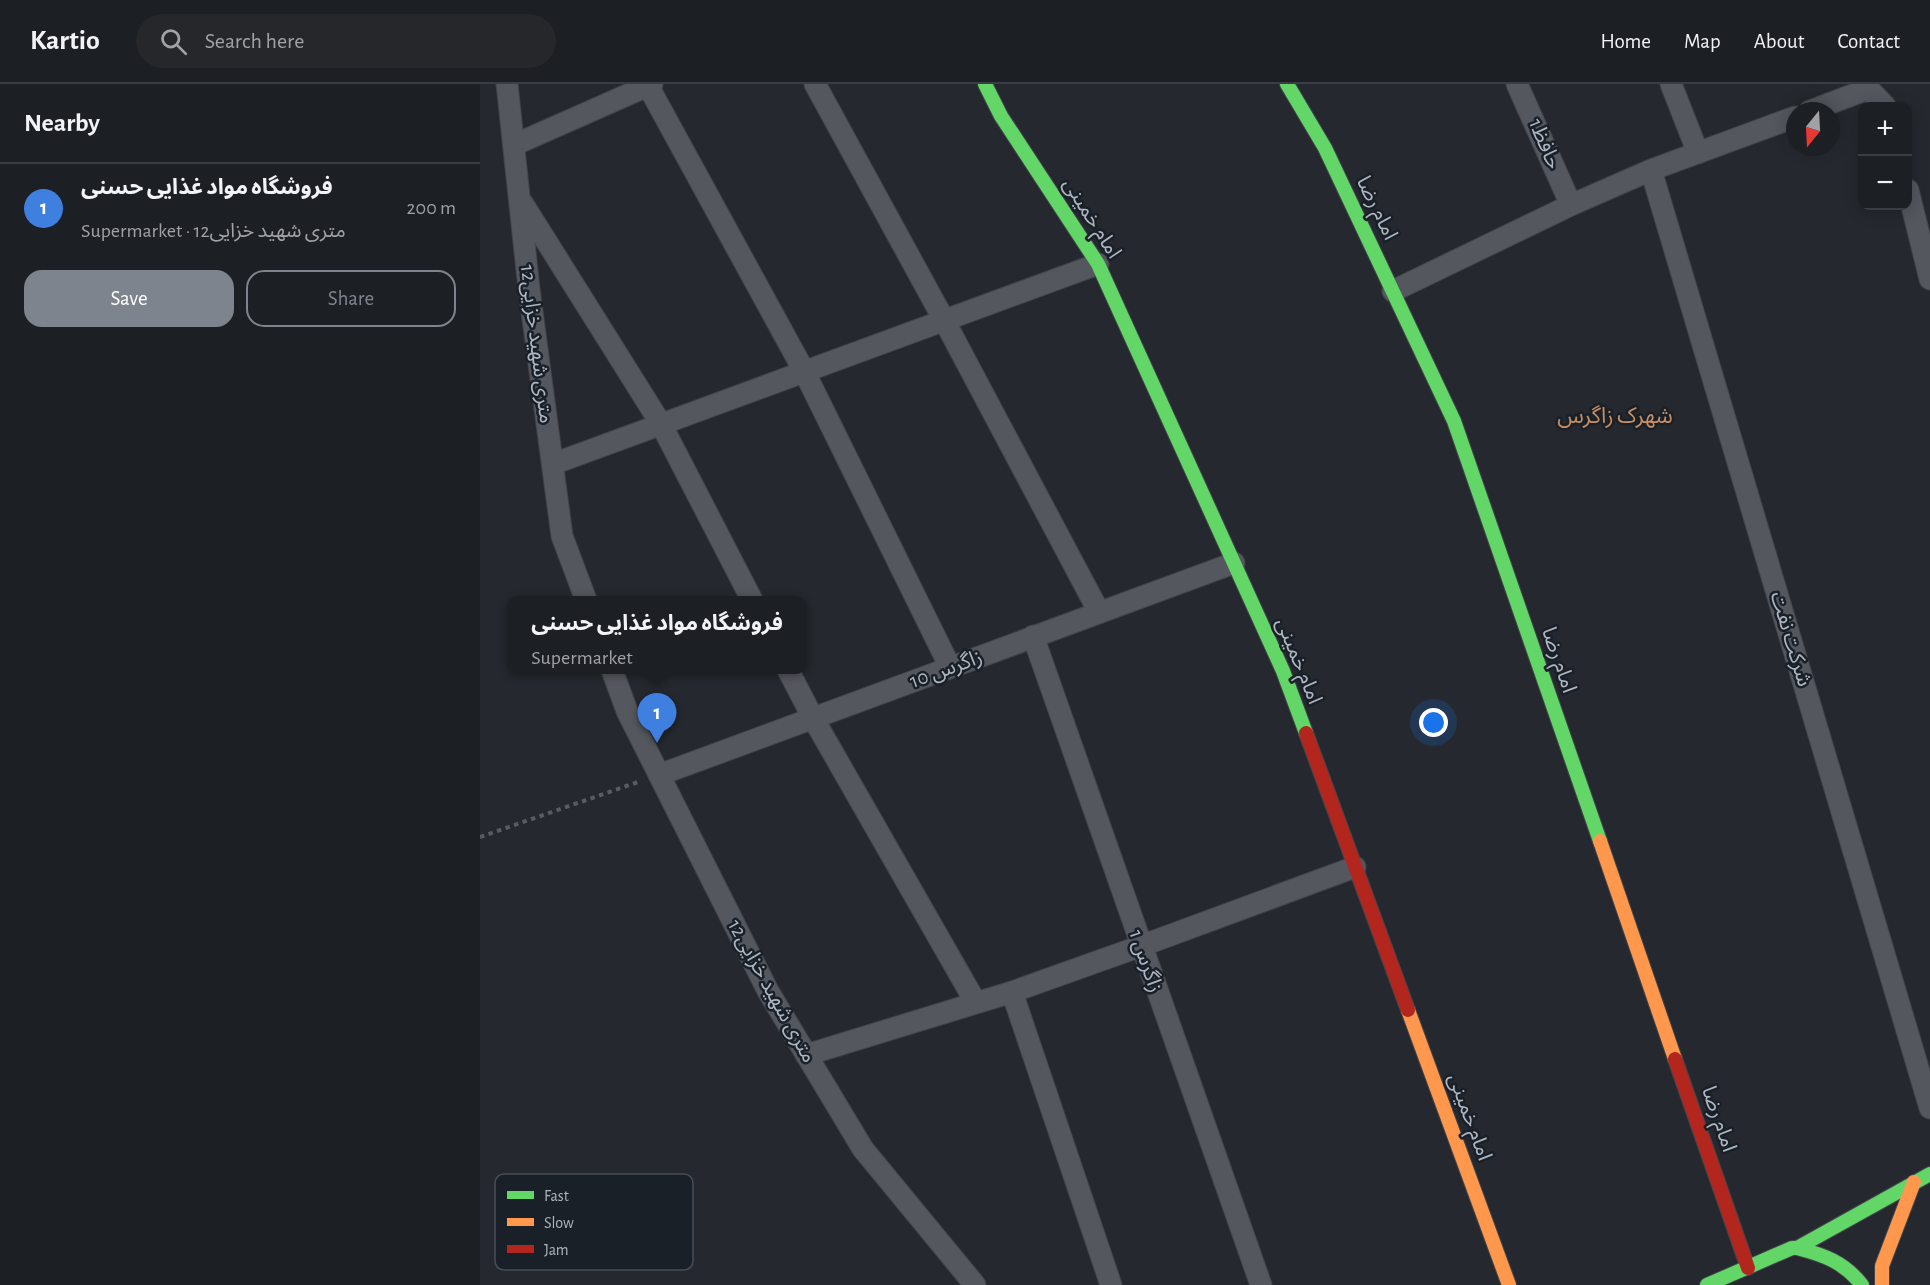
<!DOCTYPE html>
<meta charset="utf-8">
<style>
:root{--surface:#1c1f23;--page:#25272b;--text:#f1f3f6;--muted:#a0a2a6;--line:#3a3d41;--accent:#7e848e}
body{margin:0;font-family:"Alegreya Sans","Noto Sans Arabic",sans-serif;background:var(--page);color:var(--text)}
.controls{position:absolute;right:18px;top:18px;display:grid;overflow:hidden;border-radius:12px;box-shadow:0 3px 15px #0003}
.controls button{width:54px;height:54px;display:grid;place-items:center;padding:0;border:0;border-bottom:2px solid var(--line);background:var(--surface);color:var(--text);font:30px sans-serif}
.compass{position:absolute;left:1306px;top:18px;width:54px;height:54px;border-radius:50%;background:var(--surface);box-shadow:0 3px 15px #0003;rotate:198deg}
.you{position:absolute;left:954px;top:639px;width:21px;height:21px;margin:-15px;border:4px solid #fff;border-radius:50%;background:#1a73e8;box-shadow:0 0 0 9px #1a73e833}
.badge{display:grid;place-items:center;width:39px;height:39px;border-radius:50%;background:var(--accent);color:#fff;font-size:20px;font-weight:700}
.pin{position:absolute;translate:-50% -50px;filter:drop-shadow(0 2px 3px #0008)}
.pin::after{content:'';position:absolute;top:32px;width:21px;height:18px;background:inherit;clip-path:polygon(0 0,100% 0,50% 100%)}
.popup{position:absolute;left:27px;top:512px;width:300px;height:78px;box-sizing:border-box;display:grid;place-content:center;border-radius:12px;background:var(--surface);filter:drop-shadow(0 2px 4px #0005);font-size:20px;white-space:nowrap;color:var(--muted)}
.popup b{font-size:22px;color:var(--text)}
.popup::after{content:'';position:absolute;left:50%;top:100%;margin-left:-12px;border:12px solid transparent;border-top-color:var(--surface)}
.list{margin:0;padding:0;list-style:none}
h2{display:flex;justify-content:space-between;align-items:center;height:78px;margin:0;padding:0 24px;font-size:26px}
h2 small{font-size:20px;font-weight:400;color:var(--muted)}
.list li{display:grid;grid-template-columns:39px 1fr auto;gap:18px;align-items:center;box-sizing:border-box;height:90px;padding:0 24px;border-top:2px solid var(--line)}
.list b{display:block;font-size:22px;white-space:nowrap}
.list p{margin:0;font-size:20px;white-space:nowrap;color:var(--muted)}
.list em{font-size:20px;font-style:normal;color:var(--muted)}
.actions{display:flex;gap:12px;padding:18px 24px}
.actions a{flex:1;padding:14px 0;border:2px solid var(--accent);border-radius:18px;text-align:center;font-size:21px;color:var(--accent)}
.actions .main{background:var(--accent);color:#fff}
.icon{flex:none;width:33px;height:33px;fill:none;stroke:currentColor;stroke-width:2;stroke-linecap:round;stroke-linejoin:round}
.map{position:relative;flex:none;width:1450px;height:1201px;overflow:hidden}
header{display:flex;align-items:center;gap:36px;box-sizing:border-box;height:84px;padding:0 30px;background:var(--surface);border-bottom:2px solid var(--line)}
header strong{font-size:28px}
nav{display:flex;gap:33px;margin-inline-start:auto;font-size:21px}
.search{width:420px;height:54px;background:var(--page);display:flex;align-items:center;gap:15px;box-sizing:border-box;padding:0 21px;border-radius:33px;color:var(--muted);font-size:22px}
main{display:flex}
aside{flex:1;background:var(--surface)}
.map>svg:first-child{display:block}
.lines{fill:none;stroke-linecap:round;stroke-linejoin:round}
.street-casing{stroke:#414448;stroke-width:23}
.fast-casing{stroke:#42454c;stroke-width:16}
.slow-casing{stroke:#42454c;stroke-width:16}
.jam-casing{stroke:#42454c;stroke-width:16}
.path{stroke:#585c62;stroke-width:4;stroke-dasharray:4.5 4.5;stroke-linecap:butt}
.street{stroke:#54575e;stroke-width:21}
.fast{stroke:#63d668;stroke-width:14}
.slow{stroke:#ff974d;stroke-width:14}
.jam{stroke:#b3261e;stroke-width:14}
.labels{text-anchor:middle;dominant-baseline:central;stroke-width:5;stroke-linejoin:round;paint-order:stroke}
.street-label{font-size:21px;fill:#aeb5c1;stroke:#1a2028}
.neighbourhood-label{font-size:22px;fill:#c68f64;stroke:#1a2028}
.key{fill:#1a2028;stroke:#464d56;stroke-width:1.5}
.key-label{font-size:16px;fill:#aeb5c1}
</style>
<header>
<strong>Kartio</strong>
<div class="search"><svg class="icon" aria-label="search" viewBox="0 0 24 24"><circle cx="10" cy="10" r="6"/><path d="M15 15l6 6"/></svg>Search here</div>
<nav><a>Home</a><a>Map</a><a>About</a><a>Contact</a></nav>
</header>
<main>
<aside>
<h2>Nearby<small></small></h2>
<ul class="list">
<li><span class="badge" style="background:#3f7fe0">1</span><div><b>فروشگاه مواد غذایی حسنی</b><p>Supermarket · 12متری شهید خزایی</p></div><em>200 m</em></li>
</ul>
<div class="actions"><a class="main">Save</a><a>Share</a></div>
</aside>
<div class="map">
<svg width="1450" height="1201" viewBox="0 0 1450 1201">
<rect width="100%" height="100%" fill="#25292f"/>
<g class="lines">
<defs>
<path id="street" d="M27,0L49,205L82,452L106,516
M167,0L324,287L470,583
M335,0L464,236L619,528
M1037,0L1091,121
M1191,0L1218,69
M1384,0L1405,22
M1330,27L1388,5
M34,61L172,0
M1171,86L1450,1024
M1428,106L1450,195
M43,120L181,340L272,516
M913,207L1091,121L1171,86L1315,33
M73,380L618,180
M553,552L781,1201
M132,586L147,627L288,907L383,1065L495,1201
M308,586L333,634L496,919
M179,691L754,479
M532,908L631,1201
M326,971L532,908L661,862L875,783"/>
<path id="fast" d="M505,0L521,32L618,180L803,587L826,649
M807,0L845,64L974,337L1120,757
M1317,1164C1344,1171 1364,1178 1382,1201
M1227,1201L1312,1164H1317L1450,1090"/>
<path id="slow" d="M1120,757L1195,975
M928,926L1029,1201
M1402,1201V1182L1434,1098"/>
<path id="jam" d="M826,649L928,926
M1195,975L1268,1184"/>
</defs>
<use href="#street" class="street-casing"/>
<use href="#fast" class="fast-casing"/>
<use href="#slow" class="slow-casing"/>
<use href="#jam" class="jam-casing"/>
<path class="path" d="M0,753L158,698"/>
<use href="#street" class="street"/>
<use href="#fast" class="fast"/>
<use href="#slow" class="slow"/>
<use href="#jam" class="jam"/>
</g>
<g class="labels">
<g class="street-label">
<text transform="translate(1065 60) rotate(67)">حافظ1</text>
<text transform="translate(897 124) rotate(64)">امام رضا</text>
<text transform="translate(612 134) rotate(58)">امام خمینی</text>
<text transform="translate(57 260) rotate(83)">12متری شهید خزایی</text>
<text transform="translate(1311 555) rotate(73)">شرکت نفت</text>
<text transform="translate(1079 576) rotate(71)">امام رضا</text>
<text transform="translate(819 577) rotate(68)">امام خمینی</text>
<text transform="translate(466 585) rotate(-20)">زاگرس 10</text>
<text transform="translate(666 877) rotate(71)">زاگرس 1</text>
<text transform="translate(292 907) rotate(61)">12متری شهید خزایی</text>
<text transform="translate(990 1033) rotate(70)">امام خمینی</text>
<text transform="translate(1239 1035) rotate(71)">امام رضا</text>
</g>
<g class="neighbourhood-label">
<text x="1135" y="332">شهرک زاگرس</text>
</g>
</g>
<rect x="15" y="1090" width="198" height="96" rx="9" class="key"/>
<rect x="27" y="1107" width="27" height="8" fill="#63d668"/>
<rect x="27" y="1134" width="27" height="8" fill="#ff974d"/>
<rect x="27" y="1161" width="27" height="8" fill="#b3261e"/>
<g class="key-label">
<text x="64" y="1117">Fast</text>
<text x="64" y="1144">Slow</text>
<text x="64" y="1171">Jam</text>
</g>
</svg>
<div class="controls">
<button>+</button>
<button>−</button>
</div>
<svg class="compass" viewBox="-18 -18 36 36"><path d="M0-13l5 13h-10z" fill="#e53935"/><path d="M0 13l5-13h-10z" fill="#a0a2a6"/></svg>
<div class="you"></div>
<div class="pin badge" style="left:177px;top:659px;background:#3f7fe0">1</div>
<div class="popup"><b>فروشگاه مواد غذایی حسنی</b>Supermarket</div>
</div>
</main>
